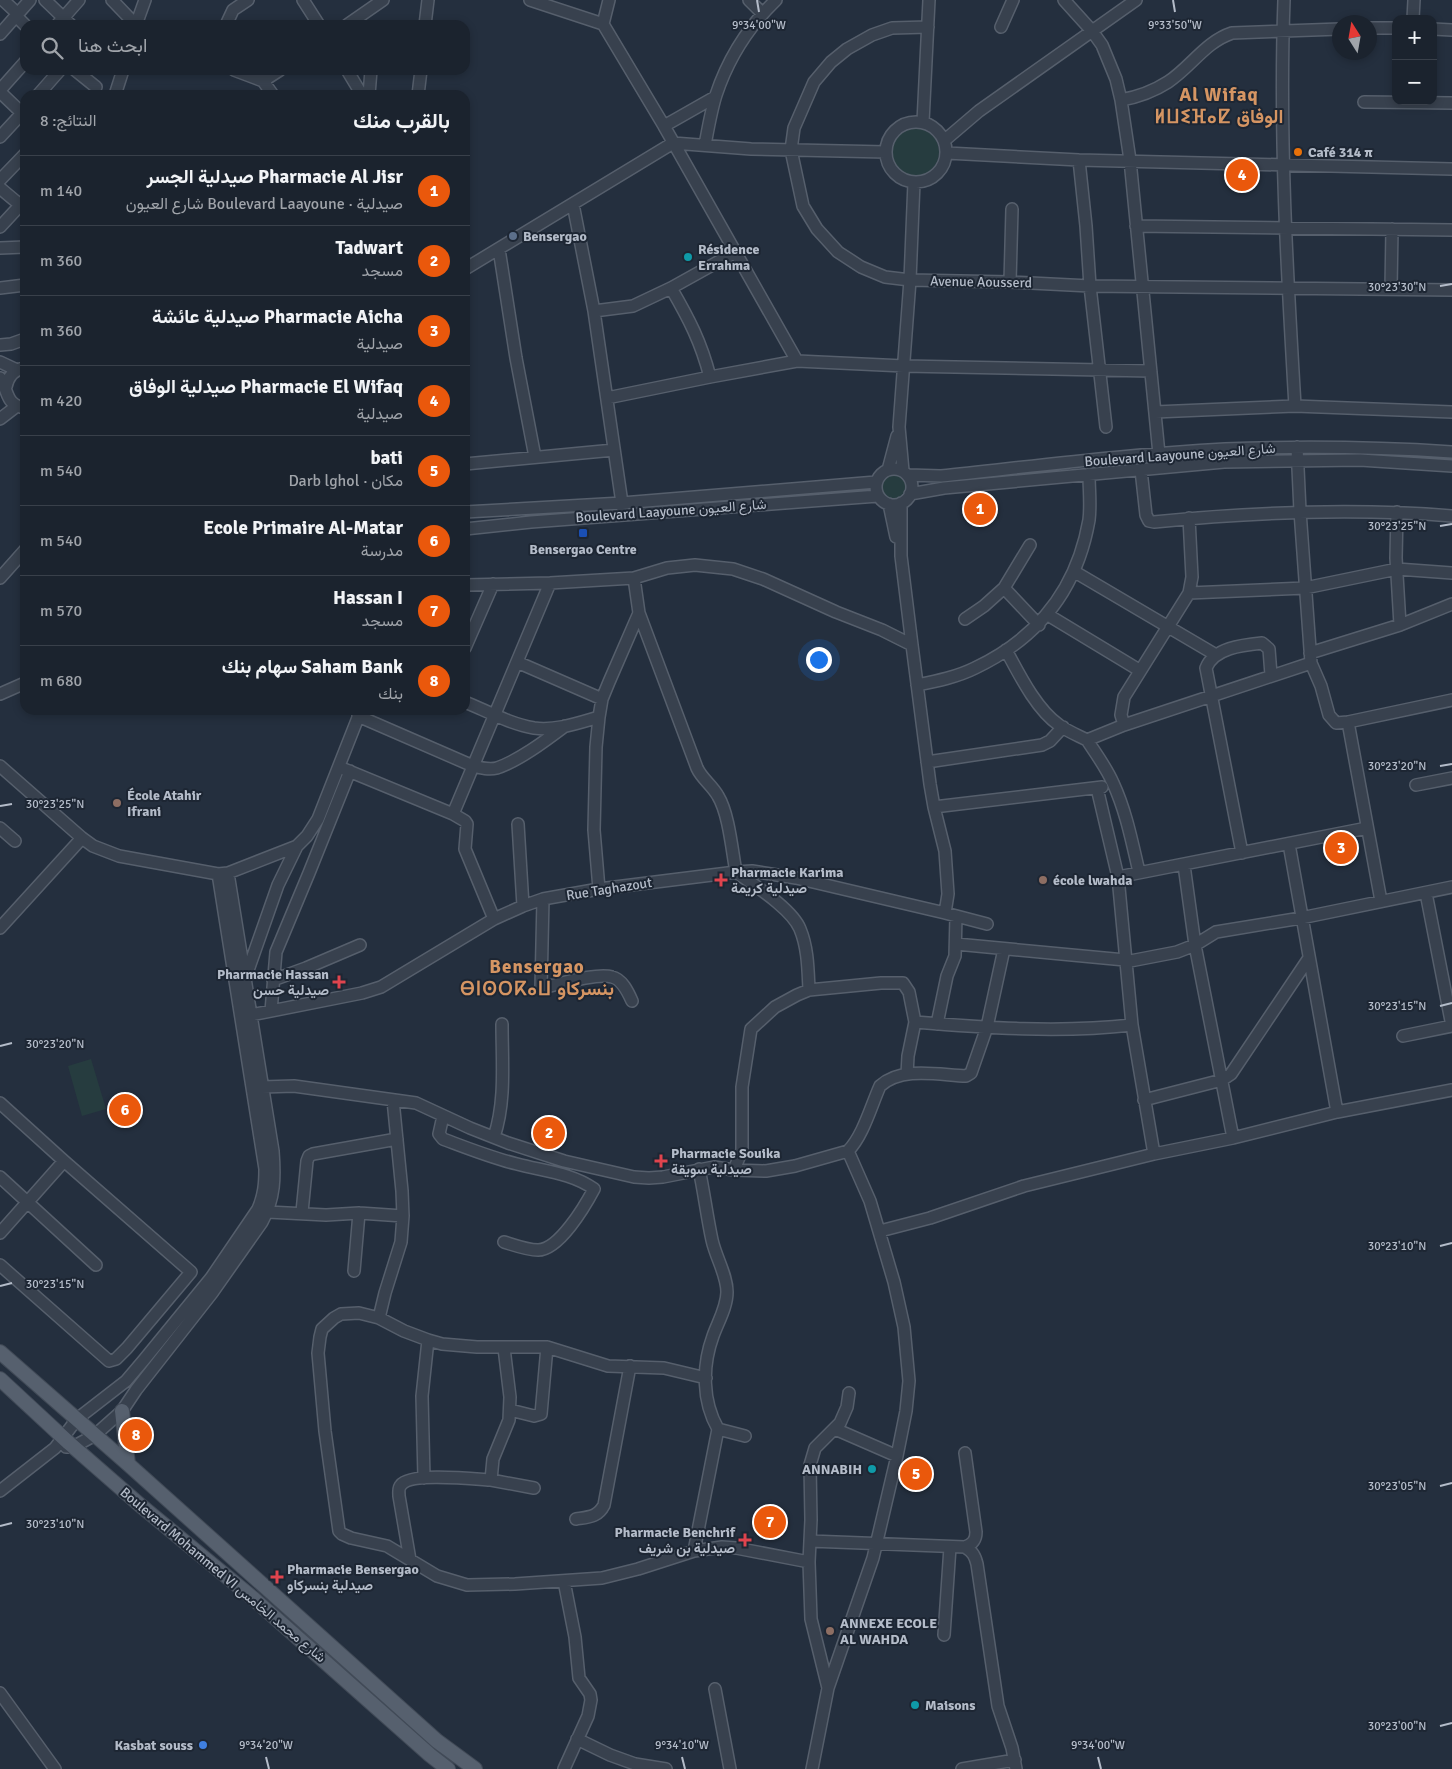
<!DOCTYPE html>
<html lang="ar">
<meta charset="utf-8">
<style>
:root{--surface:#1b232e;--page:#282f3a;--text:#f1f3f6;--muted:#a0a4aa;--line:#39404a;--accent:#ea580c}
body{margin:0;font-family:Signika,Vazirmatn,"Noto Sans Tifinagh",sans-serif;background:var(--page);color:var(--text);direction:rtl}
.controls{position:absolute;right:15px;top:15px;display:grid;overflow:hidden;border-radius:10px;box-shadow:0 2px 8px #0003}
.controls button{width:45px;height:45px;display:grid;place-items:center;padding:0;border:0;border-bottom:1px solid var(--line);background:var(--surface);color:var(--text);font:25px sans-serif}
.compass{position:absolute;left:1332px;top:15px;width:45px;height:45px;border-radius:50%;background:var(--surface);box-shadow:0 2px 8px #0003;rotate:349deg}
.you{position:absolute;left:818px;top:659px;width:18px;height:18px;margin:-12px;border:4px solid #fff;border-radius:50%;background:#1a73e8;box-shadow:0 0 0 8px #1a73e833}
.badge{display:grid;place-items:center;width:32px;height:32px;border-radius:50%;background:var(--accent);color:#fff;font-size:16px;font-weight:700}
.pin{position:absolute;translate:-50% -50%;border:2px solid #fff;box-shadow:0 1px 5px #0006}
.list{margin:0;padding:0;list-style:none}
h2{display:flex;justify-content:space-between;align-items:center;height:65px;margin:0;padding:0 20px;font-size:21px}
h2 small{font-size:16px;font-weight:400;color:var(--muted)}
.list li{display:grid;grid-template-columns:32px 1fr auto;gap:15px;align-items:center;box-sizing:border-box;height:70px;padding:0 20px;border-top:1px solid var(--line)}
.list b{display:block;font-size:19px;white-space:nowrap}
.list p{margin:0;font-size:16px;white-space:nowrap;color:var(--muted)}
.list em{font-size:16px;font-style:normal;color:var(--muted)}
.icon{flex:none;width:28px;height:28px;fill:none;stroke:currentColor;stroke-width:2;stroke-linecap:round;stroke-linejoin:round}
.map{position:relative;flex:none;width:1452px;height:1769px;overflow:hidden;direction:ltr}
.search{position:absolute;background:var(--surface);box-shadow:0 2px 8px #0003;left:20px;top:20px;width:450px;height:55px;display:flex;align-items:center;gap:12px;box-sizing:border-box;padding:0 18px;border-radius:15px;color:var(--muted);font-size:19px}
.panel{position:absolute;background:var(--surface);box-shadow:0 2px 8px #0003;left:20px;top:90px;width:450px;height:625px;border-radius:15px;direction:rtl}
.map>svg:first-child{display:block}
.green{fill:#263c3f}
.lines{fill:none;stroke-linecap:round;stroke-linejoin:round}
.minor-casing{stroke:#565f6c;stroke-width:14}
.major-casing{stroke:#414a57;stroke-width:16}
.minor{stroke:#38414e;stroke-width:11}
.major{stroke:#56606e;stroke-width:14}
.ticks{fill:none;stroke:#b4bcc9;stroke-width:2}
.food-dot{fill:#e8710a;stroke:#1d2633;stroke-width:2}
.service-dot{fill:#5c6f8a;stroke:#1d2633;stroke-width:2}
.culture-dot{fill:#0f9aa8;stroke:#1d2633;stroke-width:2}
.transit-dot{fill:#1a4fb4;stroke:#1d2633;stroke-width:2}
.education-dot{fill:#8d6e63;stroke:#1d2633;stroke-width:2}
.health-dot{fill:#e0444e;stroke:#1d2633;stroke-width:2}
.shop-dot{fill:#3f7fe0;stroke:#1d2633;stroke-width:2}
.labels{text-anchor:middle;dominant-baseline:central;stroke-width:4;stroke-linejoin:round;paint-order:stroke}
.poi-label{font-size:14px;font-weight:bold;fill:#b4bcc9;stroke:#1d2633;text-anchor:start}
.street-label{font-size:14px;fill:#b4bcc9;stroke:#1d2633}
.district-label{font-size:19px;font-weight:bold;letter-spacing:1px;fill:#d59563;stroke:#1d2633}
.ticks-label{font-size:12px;text-anchor:middle;fill:#b4bcc9;stroke:#1d2633;stroke-width:4;stroke-linejoin:round;paint-order:stroke}
</style>
<div class="map">
<svg width="1452" height="1769" viewBox="0 0 1452 1769">
<rect width="100%" height="100%" fill="#242f3e"/>
<path class="green" d="M891 152a24 24 0 1 1 48 0a24 24 0 1 1-48 0Z
M878 486a15 15 0 1 1 30 0a15 15 0 1 1-30 0Z
M91,1059L106,1109L82,1116L68,1066Z"/>
<g class="lines">
<defs>
<path id="minor" d="M3,0L18,14
M45,0L71,25
M112,0L136,25
M303,0L319,25
M530,0L603,24L664,126L797,361
M749,0L762,13
M1064,0L1092,31L1102,45L1116,79L1121,100L1130,160L1159,454
M1284,0C1279,136 1287,271 1295,406
M16,16L25,25
M1413,19L1414,0
M603,24L609,0
M57,25L79,0
M136,25L145,0
M226,25L233,10L248,0
M347,25L383,0
M425,25L428,0
M928,27L892,28L872,35L847,49L831,62L814,82L794,128L791,150L803,206L817,229L838,252L861,267L885,277L910,280L1010,282L1090,286L1452,290
M1001,27L1013,0
M1370,28H1396
M1433,29L1452,30
M0,34L30,0
M75,70L96,87
M234,70L263,81L273,95
M347,70L362,95
M263,81L280,70
M0,90L25,62
M0,92L25,116
M38,95L60,70
M115,95L123,70
M369,95L371,70
M418,95L421,70
M1121,100C1138,97 1154,91 1168,82C1191,67 1205,42 1232,33L1340,29
M1364,102L1452,103
M886 152a30 30 0 1 1 60 0a30 30 0 1 1-60 0Z
M923,122L929,0
M664,126L715,97
M0,137L25,110
M945,140L979,111L1136,0
M705,145C708,129 711,111 716,95C728,59 749,26 776,0
M947,153L1079,160L1452,169
M1079,160L1086,226L1090,286L1106,427
M0,180L25,154
M0,188L25,209
M573,204L594,311L623,510
M1136,226L1452,230
M0,227L25,200
M0,248L25,247
M499,249L516,358L535,457
M465,269L673,143L751,149L886,152
M1010,282L1012,209
M0,288L25,285
M671,288C689,319 701,342 710,377
M1391,289L1392,229
M594,311L633,306L671,288L734,253
M0,345L11,344L25,339
M0,362L17,370
M0,378C9,391 5,405 25,408
M6,387C8,377 14,369 25,368
M607,398L710,377L797,361L904,366L1151,371
M1155,412L1295,406L1452,412
M0,419L17,406
M465,464L614,450
M876 487a18 18 0 1 1 36 0a18 18 0 1 1-36 0Z
M888,470L897,436
M1141,470L1146,515L1149,521L1154,522C1254,512 1353,508 1452,516
M903,471L899,427L910,280L914,182
M908,475L941,476C1036,466 1130,454 1225,449C1301,446 1376,447 1452,452
M910,494L944,488L1224,462L1360,460L1452,466
M901,503V556L912,645L930,784L934,807L945,851L948,894L945,913
M889,504L896,537
M465,512L622,503L876,482
M1397,512L1396,558L1400,625
M465,529L531,522L878,496
M1075,572L1216,655
M0,578L25,550
M465,585L550,583L634,578L667,568L695,565L733,569L763,579L836,612L882,630L912,645
M1004,588L1039,625
M1189,593L1305,588L1397,569L1452,573
M639,613L697,768C702,779 712,785 718,796C729,814 732,851 736,872C754,885 792,909 800,929C808,948 808,970 809,990
M1048,615L1139,670
M965,619L984,606L1004,588L1030,545
M465,648L493,584
M1006,650C1019,674 1036,709 1059,725C1067,731 1077,735 1087,740
M1310,653L1400,625L1452,604
M517,662L602,699
M1311,663L1321,686L1329,715L1336,723L1348,722L1452,700
M917,685C937,681 957,677 975,668C1038,638 1077,589 1089,520C1091,505 1089,489 1089,474
M0,694L25,683
M465,702C487,711 510,724 534,728C556,731 578,723 599,717
M358,716L473,766C481,768 489,770 497,768C520,760 545,741 565,726
M1348,722L1381,901
M1124,725L1121,715L1124,697L1189,593L1192,577L1189,518
M927,762L1042,745L1050,741L1063,727
M0,766L82,838L93,846L119,856L218,874L228,873L297,846L307,836L318,819L361,710
M339,767L453,814L550,583
M1416,785L1452,778
M1097,788L1118,877L1132,1025L1154,1154L1233,1138L1337,1112L1452,1090
M934,807L1102,787
M453,814L465,821L467,824L465,849L494,919
M518,824L523,906
M0,828L15,841
M1289,844L1337,1112
M1242,853L1206,668C1214,648 1242,645 1262,643L1269,649L1271,675
M1184,865L1195,945L1233,1138
M1139,872C1132,842 1126,811 1113,783C1106,767 1096,754 1087,740L1124,725L1311,663L1300,511L1297,447
M1118,877L1367,828
M599,889L594,830L596,747L599,717L602,699L609,682L639,613L634,578
M1426,893L1452,1026
M543,899L541,988C557,985 597,972 612,977C622,979 628,992 632,1001
M0,928L82,838
M956,944L1125,960
M1125,962L1177,952L1195,945L1216,932L1301,918L1452,887
M246,976L278,885L297,846
M273,980L306,968L360,945
M271,1011L276,952L309,873L350,771
M251,1015L362,993L381,987L494,919L523,906L543,899L599,889L736,872L752,871L796,878L945,913L987,924
M915,1022C987,1028 1060,1033 1132,1025
M937,1024L947,976L955,956L956,916
M1403,1036L1452,1026
M262,1087L294,1086L416,1103L470,1128L508,1143L564,1161L634,1177L649,1178L663,1177L714,1167L734,1170L766,1171L795,1166L848,1151C863,1136 871,1106 880,1086C902,1066 939,1075 966,1076L971,1073L987,1027L1004,949
M1144,1100L1222,1080L1231,1074L1309,958
M0,1103L64,1161L191,1272L127,1348L116,1359L109,1361L0,1265
M443,1116L439,1134L443,1139C467,1148 492,1158 517,1164C543,1171 572,1173 594,1189C585,1206 559,1250 538,1250C527,1250 514,1245 504,1242
M494,1137C506,1101 502,1062 502,1024
M699,1169C704,1192 707,1217 712,1240C716,1258 727,1275 727,1292C727,1307 718,1322 713,1336C702,1366 702,1401 718,1429L745,1436
M734,1170L742,1150V1087L751,1029L775,1007L797,995L809,990L881,983H903L909,992L915,1022L908,1056L907,1074
M0,1177L96,1265
M268,1212L326,1215L359,1213L403,1216
M302,1212L307,1161L309,1156L313,1154L397,1139
M880,1231L930,1218L1024,1186L1154,1154
M0,1233L64,1161
M354,1271L359,1213
M379,1318L385,1293L401,1242L403,1216L402,1191L393,1100
M504,1348L510,1397L509,1420L493,1459L491,1480L534,1488
M706,1378L664,1368L608,1366L547,1347H477L442,1344L428,1340L404,1331L379,1318L359,1313L341,1314L334,1318L322,1329L320,1337L318,1353L325,1431L339,1531L342,1534L351,1538L387,1546L437,1576L467,1585L515,1584L602,1578L638,1569L694,1551L722,1547L736,1548L809,1562
M510,1410L534,1416L541,1414L547,1347
M835,1429L897,1456
M66,1447H73L95,1435L122,1411L136,1390L212,1293L262,1222C275,1198 275,1177 273,1151L228,873
M965,1453L976,1532C976,1540 973,1544 965,1547
M424,1478L422,1396L428,1340
M0,1491L55,1448L77,1419L126,1381L143,1361L211,1278L258,1209C264,1195 265,1184 265,1169L218,874
M576,1519C589,1517 598,1517 604,1505L630,1366
M810,1541L965,1547C973,1552 975,1556 977,1564L998,1706L1012,1748L1016,1769
M694,1551L718,1429
M410,1560L399,1496C399,1492 398,1488 401,1485C410,1472 475,1479 491,1480
M564,1581L575,1637L579,1678L590,1694L591,1700L588,1716L564,1769
M944,1635L950,1547
M828,1688L811,1619L809,1562L811,1520L810,1465L815,1448L840,1423L847,1407L849,1393
M715,1689L730,1769
M0,1693L55,1769
M577,1739L610,1755L635,1764L666,1769
M812,1769L828,1688L873,1558L897,1456L906,1411L909,1381L904,1327L894,1282L870,1201L848,1151
M962,1769L1015,1760"/>
<path id="major" d="M0,1352L128,1464L437,1741L475,1769
M0,1379L69,1443L140,1505L254,1599L430,1755L448,1769
M122,1411L128,1464"/>
</defs>
<use href="#minor" class="minor-casing"/>
<use href="#major" class="major-casing"/>
<use href="#minor" class="minor"/>
<use href="#major" class="major"/>
</g>
<path class="ticks" d="M757,0L759,12M1173,0L1175,12M1440,286L1452,284M1440,526L1452,524M1440,766L1452,764M0,806L12,804M1440,1006L1452,1003M0,1046L12,1043M1440,1246L1452,1243M0,1286L12,1283M1440,1486L1452,1483M0,1526L12,1523M1440,1726L1452,1723M266,1757L269,1769M682,1757L685,1769M1098,1757L1101,1769"/>
<circle class="food-dot" cx="1298" cy="152" r="5"/>
<circle class="service-dot" cx="513" cy="236" r="5"/>
<g class="culture-dot">
<circle cx="688" cy="257" r="5"/>
<circle cx="872" cy="1469" r="5"/>
<circle cx="915" cy="1705" r="5"/>
</g>
<rect class="transit-dot" x="578" y="528" width="10" height="10" rx="2.5"/>
<g class="education-dot">
<circle cx="117" cy="803" r="5"/>
<circle cx="1043" cy="880" r="5"/>
<circle cx="830" cy="1631" r="5"/>
</g>
<g class="health-dot">
<path d="M718.5 872.5h5v5h5v5h-5v5h-5v-5h-5v-5h5z"/>
<path d="M336.5 974.5h5v5h5v5h-5v5h-5v-5h-5v-5h5z"/>
<path d="M658.5 1153.5h5v5h5v5h-5v5h-5v-5h-5v-5h5z"/>
<path d="M742.5 1532.5h5v5h5v5h-5v5h-5v-5h-5v-5h5z"/>
<path d="M274.5 1569.5h5v5h5v5h-5v5h-5v-5h-5v-5h5z"/>
</g>
<circle class="shop-dot" cx="203" cy="1745" r="5"/>
<g class="labels">
<g class="poi-label">
<text x="1308" y="152">Café 314 π</text>
<text x="523" y="236">Bensergao</text>
<text x="698" y="249">Résidence<tspan x="698" dy="16">Errahma</tspan></text>
<text x="583" y="549" text-anchor="middle">Bensergao Centre</text>
<text x="127" y="795">École Atahir<tspan x="127" dy="16">Ifrani</tspan></text>
<text x="731" y="872">Pharmacie Karima<tspan x="731" dy="16">صيدلية كريمة</tspan></text>
<text x="1053" y="880">école lwahda</text>
<text x="329" y="974" text-anchor="end">Pharmacie Hassan<tspan x="329" dy="16">صيدلية حسن</tspan></text>
<text x="671" y="1153">Pharmacie Souika<tspan x="671" dy="16">صيدلية سويقة</tspan></text>
<text x="862" y="1469" text-anchor="end">ANNABIH</text>
<text x="735" y="1532" text-anchor="end">Pharmacie Benchrif<tspan x="735" dy="16">صيدلية بن شريف</tspan></text>
<text x="287" y="1569">Pharmacie Bensergao<tspan x="287" dy="16">صيدلية بنسركاو</tspan></text>
<text x="840" y="1623">ANNEXE ECOLE<tspan x="840" dy="16">AL WAHDA</tspan></text>
<text x="925" y="1705">Maisons</text>
<text x="193" y="1745" text-anchor="end">Kasbat souss</text>
</g>
<g class="street-label">
<text transform="translate(981 282) rotate(1)">Avenue Aousserd</text>
<text transform="translate(1180 455) rotate(-4)">Boulevard Laayoune شارع العيون</text>
<text transform="translate(671 511) rotate(-4)">Boulevard Laayoune شارع العيون</text>
<text transform="translate(609 889) rotate(-9)">Rue Taghazout</text>
<text transform="translate(223 1575) rotate(40)">Boulevard Mohammed VI شارع محمد الخامس</text>
</g>
<g class="district-label">
<text x="1219" y="95">Al Wifaq<tspan x="1219" dy="22">ⵍⵡⵉⴼⴰⵇ الوفاق</tspan></text>
<text x="537" y="967">Bensergao<tspan x="537" dy="22">ⴱⵏⵙⵔⴽⴰⵡ بنسركاو</tspan></text>
</g>
</g>
<g class="ticks-label">
<text x="759" y="29">9°34'00"W</text>
<text x="1175" y="29">9°33'50"W</text>
<text x="1397" y="291">30°23'30"N</text>
<text x="1397" y="530">30°23'25"N</text>
<text x="1397" y="770">30°23'20"N</text>
<text x="55" y="808">30°23'25"N</text>
<text x="1397" y="1010">30°23'15"N</text>
<text x="55" y="1048">30°23'20"N</text>
<text x="1397" y="1250">30°23'10"N</text>
<text x="55" y="1288">30°23'15"N</text>
<text x="1397" y="1490">30°23'05"N</text>
<text x="55" y="1528">30°23'10"N</text>
<text x="1397" y="1730">30°23'00"N</text>
<text x="266" y="1749">9°34'20"W</text>
<text x="682" y="1749">9°34'10"W</text>
<text x="1098" y="1749">9°34'00"W</text>
</g>
</svg>
<div class="controls">
<button>+</button>
<button>−</button>
</div>
<svg class="compass" viewBox="-18 -18 36 36"><path d="M0-13l5 13h-10z" fill="#e53935"/><path d="M0 13l5-13h-10z" fill="#a0a4aa"/></svg>
<div class="you"></div>
<div class="pin badge" style="left:980px;top:509px">1</div>
<div class="pin badge" style="left:549px;top:1133px">2</div>
<div class="pin badge" style="left:1341px;top:848px">3</div>
<div class="pin badge" style="left:1242px;top:175px">4</div>
<div class="pin badge" style="left:916px;top:1474px">5</div>
<div class="pin badge" style="left:125px;top:1110px">6</div>
<div class="pin badge" style="left:770px;top:1522px">7</div>
<div class="pin badge" style="left:136px;top:1435px">8</div>
<div class="search"><svg class="icon" aria-label="search" viewBox="0 0 24 24"><circle cx="10" cy="10" r="6"/><path d="M15 15l6 6"/></svg>ابحث هنا</div>
<section class="panel">
<h2>بالقرب منك<small>النتائج: 8</small></h2>
<ul class="list">
<li><span class="badge">1</span><div><b>Pharmacie Al Jisr صيدلية الجسر</b><p>صيدلية · Boulevard Laayoune شارع العيون</p></div><em>140 m</em></li>
<li><span class="badge">2</span><div><b>Tadwart</b><p>مسجد</p></div><em>360 m</em></li>
<li><span class="badge">3</span><div><b>Pharmacie Aicha صيدلية عائشة</b><p>صيدلية</p></div><em>360 m</em></li>
<li><span class="badge">4</span><div><b>Pharmacie El Wifaq صيدلية الوفاق</b><p>صيدلية</p></div><em>420 m</em></li>
<li><span class="badge">5</span><div><b>bati</b><p>مكان · Darb lghol</p></div><em>540 m</em></li>
<li><span class="badge">6</span><div><b>Ecole Primaire Al-Matar</b><p>مدرسة</p></div><em>540 m</em></li>
<li><span class="badge">7</span><div><b>Hassan I</b><p>مسجد</p></div><em>570 m</em></li>
<li><span class="badge">8</span><div><b>Saham Bank سهام بنك</b><p>بنك</p></div><em>680 m</em></li>
</ul>
</section>
</div>
